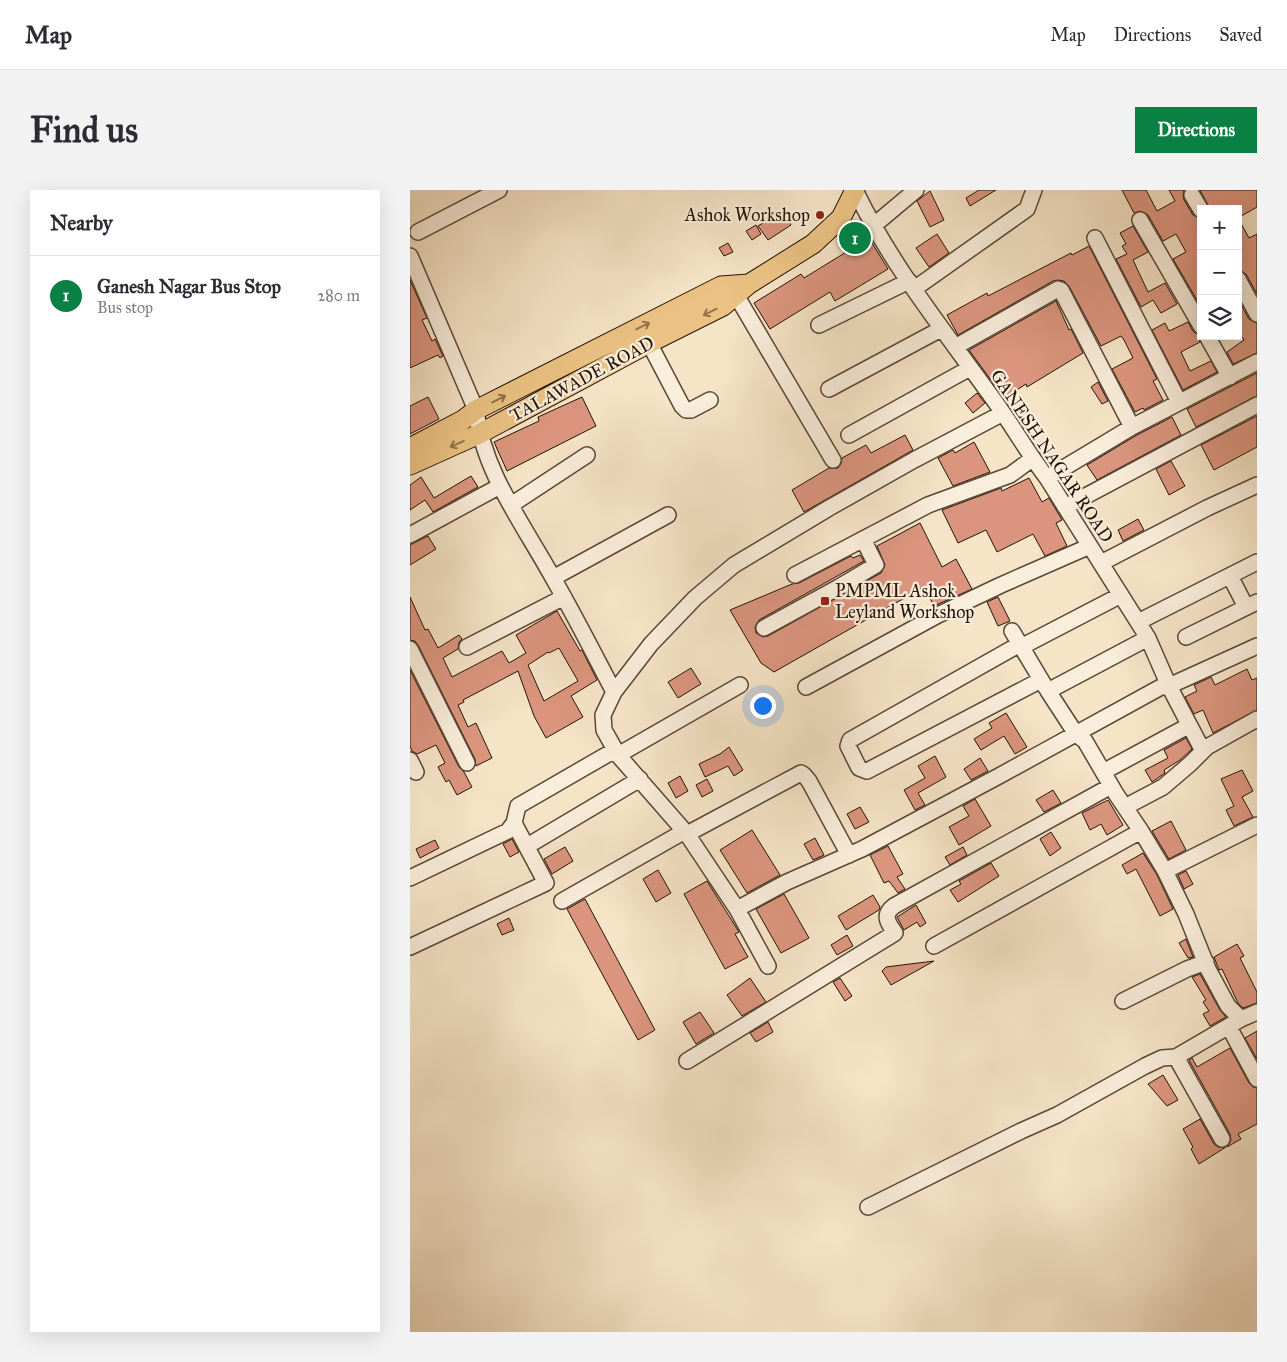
<!DOCTYPE html>
<meta charset="utf-8">
<style>
:root{--surface:#fff;--page:#f2f2f3;--text:#2b2b33;--muted:#7c7c81;--line:#e1e1e2;--accent:#0b8043}
body{margin:0;font-family:"IM FELL Great Primer",serif;background:var(--page);color:var(--text)}
.controls{position:absolute;right:15px;top:15px;display:grid;overflow:hidden;border-radius:0px;box-shadow:0 5px 20px #0002}
.controls button{width:45px;height:45px;display:grid;place-items:center;padding:0;border:0;border-bottom:1px solid var(--line);background:var(--surface);color:var(--text);font:25px sans-serif}
.you{position:absolute;left:352px;top:515px;width:18px;height:18px;margin:-12px;border:4px solid #fff;border-radius:50%;background:#1a73e8;box-shadow:0 0 0 8px #1a73e833}
.badge{display:grid;place-items:center;width:32px;height:32px;border-radius:50%;background:var(--accent);color:#fff;font-size:16px;font-weight:700}
.pin{position:absolute;translate:-50% -50%;border:2px solid #fff;box-shadow:0 1px 5px #0006}
.list{margin:0;padding:0;list-style:none}
h2{display:flex;justify-content:space-between;align-items:center;height:65px;margin:0;padding:0 20px;font-size:21px}
h2 small{font-size:16px;font-weight:400;color:var(--muted)}
.list li{display:grid;grid-template-columns:32px 1fr auto;gap:15px;align-items:center;box-sizing:border-box;height:80px;padding:0 20px;border-top:1px solid var(--line)}
.list b{display:block;font-size:19px;white-space:nowrap}
.list p{margin:0;font-size:16px;white-space:nowrap;color:var(--muted)}
.list em{font-size:16px;font-style:normal;color:var(--muted)}
.icon{flex:none;width:28px;height:28px;fill:none;stroke:currentColor;stroke-width:2;stroke-linecap:round;stroke-linejoin:round}
.map{position:relative;flex:none;width:847px;height:1142px;overflow:hidden;border-radius:0px}
header{display:flex;align-items:center;gap:30px;box-sizing:border-box;height:70px;padding:0 25px;background:var(--surface);border-bottom:1px solid var(--line)}
header strong{font-size:24px}
nav{display:flex;gap:28px;margin-inline-start:auto;font-size:18px}
.intro{display:flex;align-items:center;justify-content:space-between;box-sizing:border-box;height:120px;padding:0 30px}
h1{margin:0;font-size:35px}
.button{padding:12px 22px;border-radius:0px;background:var(--accent);color:#fff;font-size:18px;font-weight:700}
main{display:flex;gap:30px;padding:0 30px}
aside{flex:1;background:var(--surface);border-radius:0px;box-shadow:0 5px 20px #0002}
.map>svg:first-child{display:block}
.building{fill:#db957e;stroke:#241304;fill-rule:evenodd}
.lines{fill:none;stroke-linecap:round;stroke-linejoin:round}
.minor-casing{stroke:#584735;stroke-width:18}
.major-casing{stroke:#241304;stroke-width:21}
.minor{stroke:#f9eddb;stroke-width:15}
.major{stroke:#ebc284;stroke-width:19}
.oneway{stroke:#91734a}
.poi-dot{fill:#8f2418;stroke:#f9eddb;stroke-width:2}
.labels{text-anchor:middle;dominant-baseline:central;stroke-width:4.5;stroke-linejoin:round;paint-order:stroke}
.poi-label{font-size:18px;fill:#241304;stroke:#f9eddb;text-anchor:end}
.street-label{font-size:18px;fill:#241304;stroke:#f9eddb}
</style>
<header>
<strong>Map</strong>
<nav><a>Map</a><a>Directions</a><a>Saved</a></nav>
</header>
<div class="intro"><h1>Find us</h1><a class="button">Directions</a></div>
<main>
<aside>
<h2>Nearby<small></small></h2>
<ul class="list">
<li><span class="badge">1</span><div><b>Ganesh Nagar Bus Stop</b><p>Bus stop</p></div><em>280 m</em></li>
</ul>
</aside>
<div class="map">
<svg width="847" height="1142" viewBox="0 0 847 1142">
<rect width="100%" height="100%" fill="#f6e4c7"/>
<filter id="stains"><feTurbulence type="fractalNoise" baseFrequency=".004" numOctaves="4"/><feColorMatrix values="0 0 0 0 .2 0 0 0 0 .09 0 0 0 0 .02 0 0 0 .5 -.17"/></filter>
<radialGradient id="worn" r=".72"><stop offset=".6" stop-color="#630" stop-opacity="0"/><stop offset="1" stop-color="#630" stop-opacity=".3"/></radialGradient>
<path class="building" d="M569,0H586L560,16L556,8Z
M712,0H736L747,21L765,11L759,0H774L773,5L774,10L783,25L791,29V117L763,69L776,62L766,44L753,51L738,25L730,21L724,23Z
M790,0H847V17L828,28V19H800Z
M520,1L534,30L520,37L507,11Z
M374,24L381,35L358,50L348,36L361,28L363,32Z
M828,28L839,48L847,44V104L836,84L828,80Z
M346,35L351,44L342,50L336,41Z
M723,36L738,62L723,70L738,102L755,93L767,114L751,123L743,110L731,117L706,69L717,64L712,56L716,54L710,43Z
M527,44L539,63L519,77L506,58Z
M459,48L478,79L425,111L420,102L360,139L344,113L391,84L394,88Z
M318,53L323,62L314,66L309,58Z
M679,56L747,189L743,191L753,210L734,220L733,218L725,222L702,179L723,168L714,150L711,146L691,156L659,96L654,91L648,90L643,91L548,145L537,125L577,103L578,106L661,63L662,65Z
M0,90L17,128L12,130L22,151L25,149L33,166L30,168L28,165L0,178Z
M828,109L839,129L847,133V163L823,174L817,162L834,150L828,142Z
M646,111L659,140L661,139L673,163L617,197L616,194L594,208L559,160Z
M778,132L783,141L788,145L790,152L771,162L780,181L801,171L807,182L773,200L742,140L755,133L759,141Z
M847,183V206L786,237L777,219Z
M688,192L698,211L692,214L681,197Z
M567,203L575,213L563,223L555,213Z
M18,207L29,229L0,244V216Z
M172,207L186,236L97,281L84,252L129,231L128,227Z
M847,226V257L804,280L791,255Z
M762,227L771,245L687,290L677,275L727,245Z
M495,245L503,260L394,322L382,300L419,278H428L431,274L432,268L456,255L461,263Z
M564,252L580,282L543,296L528,268L543,260L545,263Z
M761,271L775,296L759,305L746,279Z
M61,286L68,297L23,322L15,310L0,320V295L11,287L24,308Z
M619,288L632,312L639,308L651,328L652,330L646,333L657,356L635,366L623,344L587,362L576,340L548,353L532,320L591,298L592,301Z
M728,329L734,340L713,351L708,340Z
M510,333L532,377L546,369L562,399L524,416L514,397L364,482L351,473L320,420L382,394L389,393L441,366L443,368L450,365L454,371L349,430L345,437L346,443L353,447L358,446L471,383L475,375L467,356Z
M18,346L26,359L0,375V355Z
M0,407L15,440L18,439L28,458L49,445L52,449L49,452L48,459L33,468L42,487L92,461L99,473L116,463L106,445L147,421L170,461L172,460L187,490L161,506L173,527L136,548L124,526L108,481L53,510L54,512L48,515L58,537L66,533L82,568L66,576L65,569L8,455L5,451L0,450ZM149,458L168,491L134,511L118,475L138,462L139,463Z
M588,407L600,431L588,436L577,412Z
M281,478L291,494L268,508L258,492Z
M837,479L842,490L847,488V520L803,543L793,520L784,524L775,507L787,501L784,495L801,487L805,495Z
M0,480L49,577L54,582L62,597L47,605L39,590L36,592L28,577L35,573L26,555L7,564L2,561L0,556Z
M596,523L617,557L605,564L594,546L571,560L564,549L582,538L579,533Z
M776,548L782,559L770,570L754,580L755,583L742,592L735,580L758,568L754,560Z
M319,557L333,580L324,586L318,576L295,587L289,574L310,564Z
M525,566L536,587L508,603L515,615L505,620L494,600L515,588L508,576Z
M570,568L578,581L561,590L554,579Z
M832,580L843,601L832,607L843,627L824,636L816,620L824,616L811,589Z
M270,586L278,601L266,608L258,593Z
M297,589L303,601L292,607L286,595Z
M643,600L651,613L634,622L626,610Z
M565,609L581,636L549,655L539,637L559,626L553,616Z
M698,610L713,635L697,645L691,634L680,640L672,623Z
M450,617L459,632L445,639L437,624Z
M761,631L776,660L759,669L742,641Z
M342,640L370,685L337,703L310,660Z
M641,642L651,658L640,666L630,649Z
M405,648L414,665L403,670L394,654Z
M102,649L109,662L100,667L93,654Z
M25,650L29,658L10,668L6,659Z
M478,656L493,684L487,687L495,699L488,703L479,691L474,693L460,665Z
M155,657L163,671L142,684L134,669Z
M553,657L557,665L540,675L535,667Z
M733,663L747,685L763,719L750,726L726,679L717,684L712,675Z
M581,673L589,686L548,712L540,700L551,694L549,691Z
M248,680L261,703L246,712L233,689Z
M776,681L783,694L774,699L768,685Z
M297,691L329,742L325,744L338,767L315,779L274,704Z
M374,704L399,748L371,763L346,719Z
M463,705L470,717L469,720L436,740L428,726Z
M175,709L245,840L228,850L157,719Z
M506,715L516,733L510,737L507,732L494,740L487,727Z
M99,728L104,740L92,745L87,734Z
M437,745L443,756L427,765L421,755Z
M776,749L783,767L778,768L769,753Z
M827,754L834,766L830,768L847,802V813L833,818L828,813L812,779L809,780L804,767Z
M524,771L481,795L472,781L476,777Z
M790,784L810,820L816,827L800,836L793,824L799,821L793,812L796,810L782,787Z
M340,788L356,812L332,826L317,805Z
M430,788L442,806L435,811L423,792Z
M290,822L304,843L286,854L273,832Z
M358,832L363,842L346,852L340,843Z
M847,841V869L835,848Z
M820,858L839,893L843,897L847,898V934L828,944L831,949L817,957L821,950L820,944L779,870L782,868L787,877Z
M753,885L768,910L757,916L738,894Z
M790,929L804,954L808,957H816L789,974L781,959L783,957L773,939Z"/>
<g class="lines">
<defs>
<path id="minor" d="M445,0C481,75 533,139 581,206C601,233 617,262 637,288L738,448L759,496L793,561
M782,5L791,20
M730,30L791,136
M463,36L506,0
M8,42L89,0
M685,48L769,212
M0,66L66,220C73,282 114,335 143,388C165,426 184,464 204,502L193,525L194,540L208,565L277,644L327,719L358,776
M828,89L847,124
M504,99L617,19L624,0
M326,105L423,270
M409,135L499,91
M797,146L820,187
M239,153L272,216L276,220H281L300,210
M545,157L648,99L651,100L722,237
M419,199L531,139
M439,245L560,178
M637,288L722,237L847,172
M101,315L177,265
M655,317L847,215
M0,345L90,296
M691,373L797,318L847,295
M385,385L518,315L600,285L622,269
M820,386L836,417
M143,388L258,325
M728,432L847,372
M354,438L429,397L466,375L453,349
M602,441L636,498
M776,447L847,412
M738,448L638,501L666,544L675,551L706,604L731,641L755,681L776,724L798,779L818,816L831,829
M610,454L440,550L438,556L449,578L457,581L631,490
M57,457L154,407
M611,457L711,405
M0,459L57,573
M396,497L528,425L591,395L680,356
M204,502L241,454L285,408L324,375L419,318L504,270L593,223
M208,565L330,495
M0,570L6,582
M693,582L778,536
M715,617L753,597L780,574L797,557L847,529
M277,644L391,583L394,585L399,591L439,665
M124,652L230,589
M755,681L847,635
M0,688L98,641L104,633L108,616L205,560
M152,711L275,641
M327,719L377,692L452,659L589,586L751,497L759,496L847,456
M524,756L731,641
M0,757L136,693L104,633
M713,811L777,779L796,772
M819,837L847,889
M766,867L812,949
M277,871L485,743C478,733 472,725 484,716L701,596
M458,1017L611,941L647,925L735,876L752,868L766,867L831,829L847,822"/>
<path id="major" d="M0,258L53,230L66,220L311,96L339,94
M0,275L69,244L239,153L313,116L339,94L403,54L431,28L445,0"/>
</defs>
<use href="#minor" class="minor-casing"/>
<use href="#major" class="major-casing"/>
<use href="#minor" class="minor"/>
<use href="#major" class="major"/>
</g>
<defs><path id="oneway-shaft" d="M-6 0H5M1.5-3L5.5 0L1.5 3" fill="none" stroke-width="1.6" stroke-linecap="round" stroke-linejoin="round" transform="scale(1.25)"/></defs>
<g class="oneway">
<use href="#oneway-shaft" transform="translate(300 122) rotate(153)"/>
<use href="#oneway-shaft" transform="translate(233 136) rotate(-27)"/>
<use href="#oneway-shaft" transform="translate(89 209) rotate(-27)"/>
<use href="#oneway-shaft" transform="translate(47 254) rotate(156)"/>
</g>
<g class="poi-dot">
<circle cx="410" cy="25" r="5"/>
<rect x="410" y="406" width="10" height="10" rx="2.5"/>
</g>
<g class="labels">
<g class="poi-label">
<text x="400" y="25">Ashok Workshop</text>
<text x="425" y="401" text-anchor="start">PMPML Ashok<tspan x="425" dy="21">Leyland Workshop</tspan></text>
</g>
<g class="street-label">
<text transform="translate(172 189) rotate(-28)">TALAWADE ROAD</text>
<text transform="translate(642 266) rotate(56)">GANESH NAGAR ROAD</text>
</g>
</g>
<rect width="100%" height="100%" filter="url(#stains)"/>
<rect width="100%" height="100%" fill="url(#worn)"/>
</svg>
<div class="controls">
<button>+</button>
<button>−</button>
<button><svg class="icon" aria-label="layers" viewBox="0 0 24 24"><path d="M12 4l9 5-9 5-9-5zM3 14l9 5 9-5"/></svg></button>
</div>
<div class="you"></div>
<div class="pin badge" style="left:445px;top:48px">1</div>
</div>
</main>
